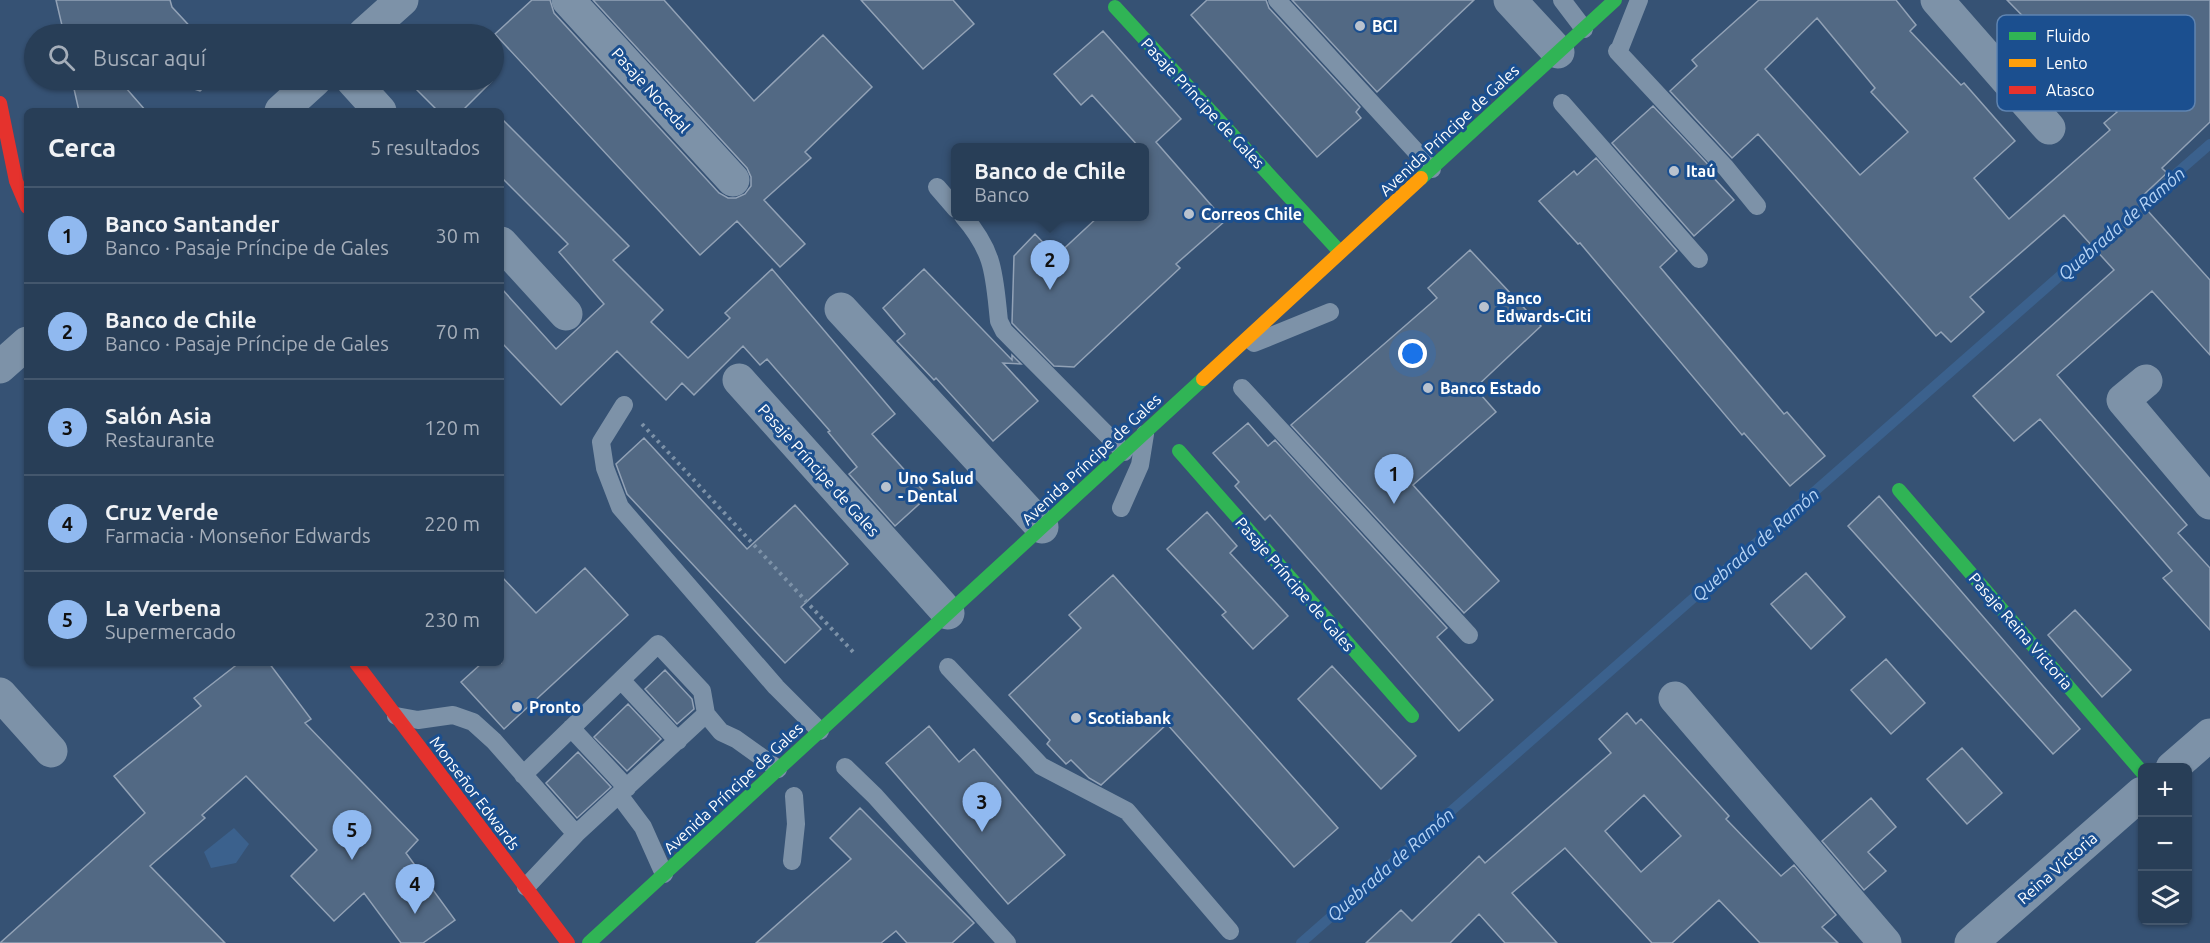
<!DOCTYPE html>
<html lang="es">
<meta charset="utf-8">
<style>
:root{--surface:#283e57;--page:#344961;--text:#f1f3f6;--muted:#a5aeba;--line:#44576d;--accent:#90b9f0}
body{margin:0;font-family:Ubuntu,sans-serif;background:var(--page);color:var(--text)}
.controls{position:absolute;right:18px;bottom:18px;display:grid;overflow:hidden;border-radius:9px;box-shadow:0 2px 4px #0004}
.controls button{width:54px;height:54px;display:grid;place-items:center;padding:0;border:0;border-bottom:2px solid var(--line);background:var(--surface);color:var(--text);font:30px sans-serif}
.you{position:absolute;left:1413px;top:354px;width:21px;height:21px;margin:-15px;border:4px solid #fff;border-radius:50%;background:#1a73e8;box-shadow:0 0 0 9px #1a73e833}
.badge{display:grid;place-items:center;width:39px;height:39px;border-radius:50%;background:var(--accent);color:#111;font-size:20px;font-weight:700}
.pin{position:absolute;translate:-50% -50px;filter:drop-shadow(0 2px 3px #0008)}
.pin::after{content:'';position:absolute;top:32px;width:21px;height:18px;background:inherit;clip-path:polygon(0 0,100% 0,50% 100%)}
.popup{position:absolute;left:951px;top:143px;width:198px;height:78px;box-sizing:border-box;display:grid;place-content:center;border-radius:9px;background:var(--surface);filter:drop-shadow(0 2px 4px #0005);font-size:20px;white-space:nowrap;color:var(--muted)}
.popup b{font-size:22px;color:var(--text)}
.popup::after{content:'';position:absolute;left:50%;top:100%;margin-left:-12px;border:12px solid transparent;border-top-color:var(--surface)}
.list{margin:0;padding:0;list-style:none}
h2{display:flex;justify-content:space-between;align-items:center;height:78px;margin:0;padding:0 24px;font-size:26px}
h2 small{font-size:20px;font-weight:400;color:var(--muted)}
.list li{display:grid;grid-template-columns:39px 1fr auto;gap:18px;align-items:center;box-sizing:border-box;height:96px;padding:0 24px;border-top:2px solid var(--line)}
.list b{display:block;font-size:22px;white-space:nowrap}
.list p{margin:0;font-size:20px;white-space:nowrap;color:var(--muted)}
.list em{font-size:20px;font-style:normal;color:var(--muted)}
.icon{flex:none;width:33px;height:33px;fill:none;stroke:currentColor;stroke-width:2;stroke-linecap:round;stroke-linejoin:round}
.map{position:relative;flex:none;width:2210px;height:943px;overflow:hidden}
.search{position:absolute;background:var(--surface);box-shadow:0 2px 4px #0004;left:24px;top:24px;width:480px;height:66px;display:flex;align-items:center;gap:15px;box-sizing:border-box;padding:0 21px;border-radius:33px;color:var(--muted);font-size:22px}
.panel{position:absolute;background:var(--surface);box-shadow:0 2px 4px #0004;left:24px;top:108px;width:480px;height:558px;border-radius:9px}
.map>svg:first-child{display:block}
.water{fill:#3b618d}
.lines{fill:none;stroke-linecap:round;stroke-linejoin:round}
.stream{stroke:#3b618d;stroke-width:10}
.building{fill:#526984;stroke:#92a2b6;stroke-width:1.5;fill-rule:evenodd}
.path{stroke:#7d92a8;stroke-width:4;stroke-dasharray:3 4.5;stroke-linecap:butt}
.lane{stroke:#7d92a8;stroke-width:18}
.street{stroke:#7d92a8;stroke-width:33}
.fast{stroke:#30b455;stroke-width:14}
.slow{stroke:#ff9f0a;stroke-width:14}
.jam{stroke:#e5322d;stroke-width:14}
.poi-dot{fill:#b9c2ce;stroke:#1b4f8f;stroke-width:2}
.labels{text-anchor:middle;dominant-baseline:central;stroke-width:6;stroke-linejoin:round;paint-order:stroke}
.poi-label{font-size:16px;font-weight:bold;fill:#fff;stroke:#1b4f8f;text-anchor:start}
.street-label{font-size:16px;fill:#fff;stroke:#1b4f8f}
.water-label{font-size:18px;font-style:italic;fill:#b5d3f5;stroke:#1b4f8f}
.key{fill:#1b4f8f;stroke:#5f84b1;stroke-width:1.5}
.key-label{font-size:16px;fill:#fff}
</style>
<div class="map">
<svg width="2210" height="943" viewBox="0 0 2210 943">
<rect width="100%" height="100%" fill="#365274"/>
<path class="water" d="M234,828L249,844L236,863L211,868L204,852Z"/>
<g class="lines">
<path class="stream" d="M2131,213L2210,144
M1301,943L2104,237"/>
</g>
<path class="building" d="M56,0H170L172,7L197,34H64Z
M532,0H550L554,13L719,193L728,198H736L745,194L751,186V177L747,168L593,0H664L754,101L823,35L872,87L805,152L811,158L764,200L805,244L780,267L737,221L700,255L495,34Z
M861,0H953L974,24L923,69Z
M1207,0H1266L1269,8L1360,107L1356,112L1361,118L1317,157L1191,15Z
M1292,0H1474L1377,92Z
M1759,0H1896L1916,25L1910,31L1961,85L1964,83L2015,141L1974,178L2009,219L2110,130L2104,123L2117,112L2007,0H2210V122L2162,168L2167,173L2138,200L2210,280V355L2152,291L2057,375L2187,525L2178,533L2210,568V630L2163,578L2172,571L2040,419L2014,441L1973,396L2114,270L2064,215L1970,297L1984,312L1951,342L1941,332L1936,336L1758,134L1732,158L1670,91L1697,66L1692,60ZM1817,18L1875,88L1871,92L1908,132L1860,175L1765,69Z
M1103,31L1181,119L1156,142L1225,221L1176,264L1180,268L1074,367L1054,366L1012,323L1014,256L1035,234L1056,256L1099,216H1144V147H1139L1092,95L1081,105L1054,74Z
M72,80H119L146,111H79Z
M167,80H213L200,91Z
M407,80H493L462,111H438Z
M1653,106L1715,172L1711,175L1734,200L1694,236L1612,143Z
M501,118L629,246L613,260L663,310L651,322L688,358L730,318L725,313L772,269L895,414L872,434L928,496L895,526L849,474L857,467L828,432L830,431L767,359L760,365L743,346L694,395L682,383L666,400L617,351L561,405L501,342V288L556,349L604,304L559,252L568,244L501,177Z
M1596,158L1677,251L1660,267L1784,414L1787,412L1825,456L1790,486L1744,433L1742,435L1580,243L1578,244L1539,201L1574,171L1577,175Z
M1470,250L1541,326L1475,388L1496,412L1413,485L1499,581L1464,613L1291,425L1437,298L1428,288Z
M924,269L1012,360V355L1021,364L1003,363L1038,401L993,441L936,378L934,380L897,341L905,334L883,308Z
M1248,423L1268,446L1275,440L1447,628L1437,637L1493,700L1459,731L1270,515L1265,520L1235,486L1239,482L1213,453Z
M644,438L747,549L795,505L848,564L801,607L821,629L785,663L627,494L616,464Z
M1879,496L2080,729L2053,754L1848,526Z
M1207,512L1237,546L1230,553L1288,616L1253,649L1222,615L1226,612L1167,549Z
M585,568L628,615L504,729L461,682L482,663H501V576L536,613Z
M1806,573L1845,617L1811,649L1771,604Z
M1113,575L1338,828L1294,867L1167,724L1101,785L1089,778L1071,760L1066,764L1047,744L1050,740L1009,695L1081,628L1069,615Z
M2075,610L2131,670L2102,697L2048,635Z
M1886,659L1925,703L1891,734L1851,690Z
M239,663H269L311,719L305,723L418,840L406,853L455,920L423,943H401L364,893L334,921L291,876L317,850L246,776L202,815L205,818L150,866L225,943H0L145,813L114,776L201,706L194,698Z
M1332,666L1416,756L1381,789L1298,699Z
M665,670L692,699L694,709L677,724L645,689Z
M628,704L661,739L627,771L594,737Z
M1627,713L1636,724L1641,719L1729,816L1726,819L1781,876L1794,865L1836,915L1822,927L1838,943H1760L1719,900L1672,943H1652L1565,848L1512,893L1557,943H1505L1479,914L1450,943H1366L1401,910L1412,921L1479,856L1485,863L1611,753L1599,739ZM1644,795L1681,836L1641,872L1605,831Z
M929,726L959,762L974,749L1065,855L1008,904L886,763Z
M1962,748L2002,793L1967,824L1927,779Z
M578,752L611,787L577,818L546,783Z
M1871,798L1896,827L1868,852L1886,871L1864,890L1822,841Z
M860,808L974,923L952,943H907L896,931L881,943H756L851,859L830,838Z"/>
<g class="lines">
<path class="path" d="M642,424L855,654"/>
<path class="lane" d="M1277,0L1432,169
M1562,0L1584,29
M1620,48L1639,0
M1617,51L1726,168L1757,206
M1562,103L1699,259
M937,187L956,209
M963,216C995,253 994,275 999,321L1004,331L1124,452
M1254,343L1330,312
M1242,388L1469,635
M624,405L601,442L605,468L620,507L776,687L820,731
M1121,508L1140,465L1145,434
M948,667L1041,766L1127,811L1230,931
M621,680L678,741
M396,716L418,720L453,715L473,722L494,741L576,834
M571,728L627,788
M845,767L875,796L1007,943
M523,775L658,644L702,691L706,714L721,732L736,739L778,769
M619,795L643,827L664,874
M792,861L796,824L794,796
M526,887L576,834L706,714"/>
<path class="street" d="M568,0L733,180
M1510,0L1558,52
M1937,0L2049,128
M364,34L402,0
M352,80L380,111
M281,111L315,80
M501,243L566,314
M841,309L1042,527
M0,367L27,343
M739,380L948,613
M2146,381L2123,400L2210,503
M0,694L51,751
M1675,698L1885,943
M2172,768L2210,735
M1971,943L2142,793"/>
<path class="fast" d="M1115,7L1340,252
M1421,178L1615,0
M1179,451L1412,716
M1899,490L2142,772
M589,943L1203,379"/>
<path class="slow" d="M1203,379L1421,178"/>
<path class="jam" d="M0,103L16,181L27,207
M356,663L568,943"/>
</g>
<g class="poi-dot">
<circle cx="1360" cy="26" r="6"/>
<circle cx="1674" cy="171" r="6"/>
<circle cx="1189" cy="214" r="6"/>
<circle cx="1484" cy="307" r="6"/>
<circle cx="1428" cy="388" r="6"/>
<circle cx="886" cy="487" r="6"/>
<circle cx="517" cy="707" r="6"/>
<circle cx="1076" cy="718" r="6"/>
</g>
<g class="labels">
<g class="poi-label">
<text x="1372" y="26">BCI</text>
<text x="1686" y="171">Itaú</text>
<text x="1201" y="214">Correos Chile</text>
<text x="1496" y="298">Banco<tspan x="1496" dy="18">Edwards-Citi</tspan></text>
<text x="1440" y="388">Banco Estado</text>
<text x="898" y="478">Uno Salud<tspan x="898" dy="18">- Dental</tspan></text>
<text x="529" y="707">Pronto</text>
<text x="1088" y="718">Scotiabank</text>
</g>
<g class="street-label">
<text transform="translate(651 90) rotate(48)">Pasaje Nocedal</text>
<text transform="translate(1203 103) rotate(47)">Pasaje Príncipe de Gales</text>
<text transform="translate(1449 130) rotate(-43)">Avenida Príncipe de Gales</text>
<text transform="translate(1091 459) rotate(-43)">Avenida Príncipe de Gales</text>
<text transform="translate(819 470) rotate(48)">Pasaje Príncipe de Gales</text>
<text transform="translate(1295 584) rotate(49)">Pasaje Príncipe de Gales</text>
<text transform="translate(2021 631) rotate(49)">Pasaje Reina Victoria</text>
<text transform="translate(733 788) rotate(-43)">Avenida Príncipe de Gales</text>
<text transform="translate(475 793) rotate(53)">Monseñor Edwards</text>
<text transform="translate(2057 868) rotate(-41)">Reina Victoria</text>
</g>
<g class="water-label">
<text transform="translate(2121 223) rotate(-41)">Quebrada de Ramón</text>
<text transform="translate(1755 544) rotate(-41)">Quebrada de Ramón</text>
<text transform="translate(1390 864) rotate(-41)">Quebrada de Ramón</text>
</g>
</g>
<rect x="1997" y="15" width="198" height="96" rx="9" class="key"/>
<rect x="2009" y="32" width="27" height="8" fill="#30b455"/>
<rect x="2009" y="59" width="27" height="8" fill="#ff9f0a"/>
<rect x="2009" y="86" width="27" height="8" fill="#e5322d"/>
<g class="key-label">
<text x="2046" y="42">Fluido</text>
<text x="2046" y="69">Lento</text>
<text x="2046" y="96">Atasco</text>
</g>
</svg>
<div class="controls">
<button>+</button>
<button>−</button>
<button><svg class="icon" aria-label="layers" viewBox="0 0 24 24"><path d="M12 4l9 5-9 5-9-5zM3 14l9 5 9-5"/></svg></button>
</div>
<div class="you"></div>
<div class="pin badge" style="left:1394px;top:504px">1</div>
<div class="pin badge" style="left:1050px;top:290px">2</div>
<div class="popup"><b>Banco de Chile</b>Banco</div>
<div class="pin badge" style="left:982px;top:832px">3</div>
<div class="pin badge" style="left:415px;top:914px">4</div>
<div class="pin badge" style="left:352px;top:860px">5</div>
<div class="search"><svg class="icon" aria-label="search" viewBox="0 0 24 24"><circle cx="10" cy="10" r="6"/><path d="M15 15l6 6"/></svg>Buscar aquí</div>
<section class="panel">
<h2>Cerca<small>5 resultados</small></h2>
<ul class="list">
<li><span class="badge">1</span><div><b>Banco Santander</b><p>Banco · Pasaje Príncipe de Gales</p></div><em>30 m</em></li>
<li><span class="badge">2</span><div><b>Banco de Chile</b><p>Banco · Pasaje Príncipe de Gales</p></div><em>70 m</em></li>
<li><span class="badge">3</span><div><b>Salón Asia</b><p>Restaurante</p></div><em>120 m</em></li>
<li><span class="badge">4</span><div><b>Cruz Verde</b><p>Farmacia · Monseñor Edwards</p></div><em>220 m</em></li>
<li><span class="badge">5</span><div><b>La Verbena</b><p>Supermercado</p></div><em>230 m</em></li>
</ul>
</section>
</div>
